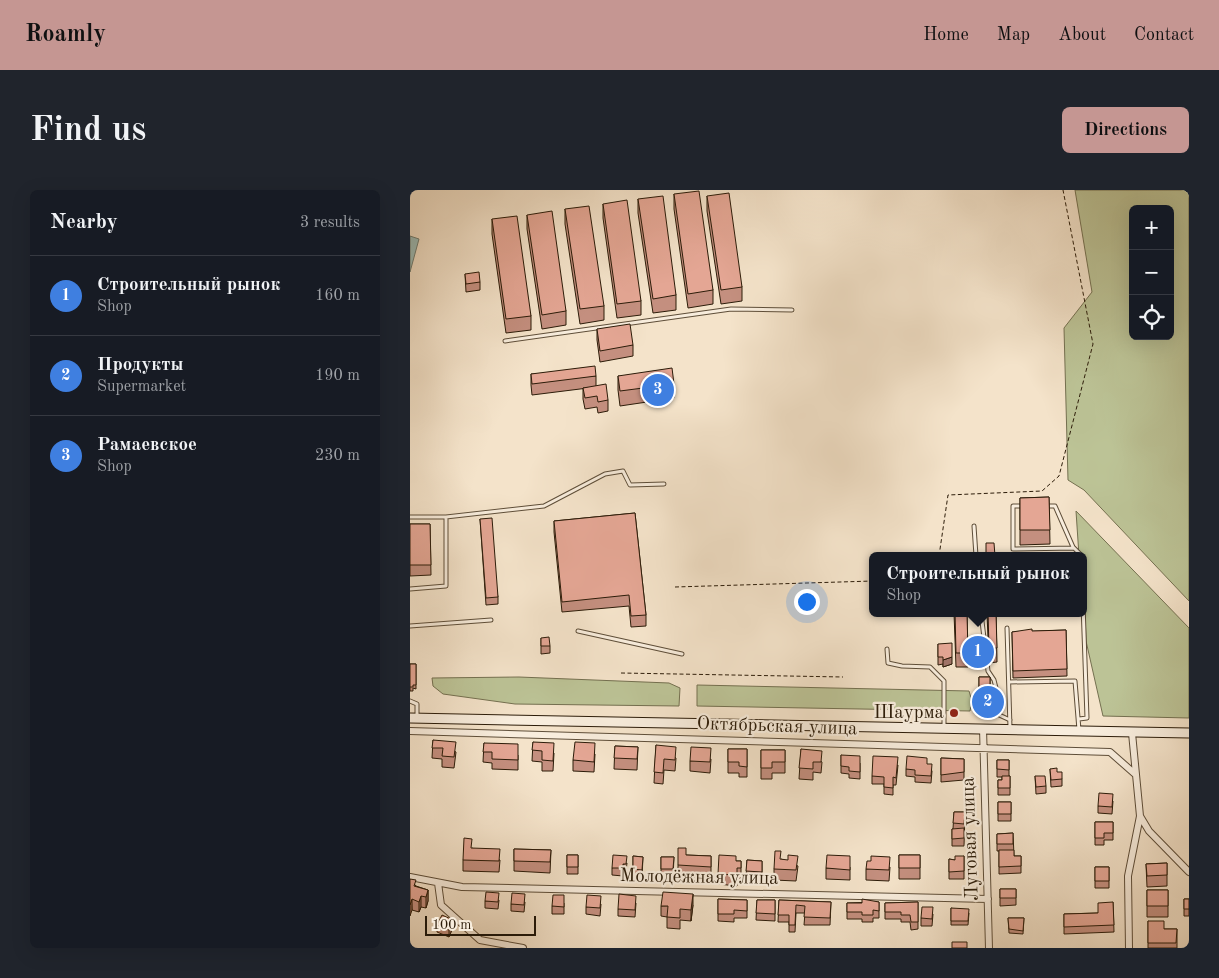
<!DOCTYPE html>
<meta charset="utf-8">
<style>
:root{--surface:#171b24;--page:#20242c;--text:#f1f3f6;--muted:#9ea1a6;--line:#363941;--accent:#c59692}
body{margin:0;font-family:"Old Standard TT",serif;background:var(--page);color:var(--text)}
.controls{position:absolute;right:15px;top:15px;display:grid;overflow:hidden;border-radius:8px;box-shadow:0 5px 20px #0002}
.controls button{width:45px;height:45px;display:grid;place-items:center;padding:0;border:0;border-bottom:1px solid var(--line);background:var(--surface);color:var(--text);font:25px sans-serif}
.scale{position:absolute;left:15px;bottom:12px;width:111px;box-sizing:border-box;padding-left:5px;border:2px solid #2c1c09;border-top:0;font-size:14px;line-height:18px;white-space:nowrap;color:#2c1c09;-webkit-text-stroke:4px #f8eddd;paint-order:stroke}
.you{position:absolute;left:396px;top:411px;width:18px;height:18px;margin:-12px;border:4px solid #fff;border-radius:50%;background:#1a73e8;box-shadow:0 0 0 8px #1a73e833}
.badge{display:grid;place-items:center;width:32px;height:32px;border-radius:50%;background:var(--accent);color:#fff;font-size:16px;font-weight:700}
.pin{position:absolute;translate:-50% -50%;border:2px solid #fff;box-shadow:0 1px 5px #0006}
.popup{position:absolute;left:459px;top:362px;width:218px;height:65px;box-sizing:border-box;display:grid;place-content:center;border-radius:8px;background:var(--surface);filter:drop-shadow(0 1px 4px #0005);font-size:16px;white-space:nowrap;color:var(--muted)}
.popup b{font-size:19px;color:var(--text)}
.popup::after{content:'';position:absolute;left:50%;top:100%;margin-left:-10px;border:10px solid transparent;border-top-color:var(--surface)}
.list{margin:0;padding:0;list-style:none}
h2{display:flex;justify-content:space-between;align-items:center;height:65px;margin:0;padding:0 20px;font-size:21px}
h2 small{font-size:16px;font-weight:400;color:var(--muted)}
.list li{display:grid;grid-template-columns:32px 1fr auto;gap:15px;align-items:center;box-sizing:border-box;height:80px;padding:0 20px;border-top:1px solid var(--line)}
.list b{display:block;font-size:19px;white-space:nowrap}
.list p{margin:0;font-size:16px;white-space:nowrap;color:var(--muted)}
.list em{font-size:16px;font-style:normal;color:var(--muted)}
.icon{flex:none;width:28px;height:28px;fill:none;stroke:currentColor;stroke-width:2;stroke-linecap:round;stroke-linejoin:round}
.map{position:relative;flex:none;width:779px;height:758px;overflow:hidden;border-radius:8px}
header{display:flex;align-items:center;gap:30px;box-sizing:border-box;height:70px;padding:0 25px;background:var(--accent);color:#111}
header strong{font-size:24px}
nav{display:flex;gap:28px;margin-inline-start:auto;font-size:18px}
.intro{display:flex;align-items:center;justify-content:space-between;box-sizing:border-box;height:120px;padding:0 30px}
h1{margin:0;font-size:35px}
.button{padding:12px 22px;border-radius:8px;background:var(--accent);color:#111;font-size:18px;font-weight:700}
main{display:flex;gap:30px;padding:0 30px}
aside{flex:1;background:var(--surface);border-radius:8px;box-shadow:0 5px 20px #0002}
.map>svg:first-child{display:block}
.green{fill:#bcc396;stroke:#747050;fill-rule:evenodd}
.water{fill:#9cbeba;stroke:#6f7d73}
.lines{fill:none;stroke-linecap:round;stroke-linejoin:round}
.service-casing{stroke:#5e4e39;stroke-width:5}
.minor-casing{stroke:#5e4e39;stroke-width:8}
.secondary-casing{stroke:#2c1c09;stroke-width:11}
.path{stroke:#2c1c09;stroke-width:1;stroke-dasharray:4 2.5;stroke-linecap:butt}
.service{stroke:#f8eddd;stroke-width:3}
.minor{stroke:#f8eddd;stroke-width:6}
.secondary{stroke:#f8eddd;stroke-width:9}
.wall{fill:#c48f7f;stroke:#2c1c09}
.shaded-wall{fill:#a07468;stroke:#2c1c09}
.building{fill:#e4a694;stroke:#2c1c09}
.poi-dot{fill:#8f2418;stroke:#f8eddd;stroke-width:2}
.labels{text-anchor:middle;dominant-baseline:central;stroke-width:4.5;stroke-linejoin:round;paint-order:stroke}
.poi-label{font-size:19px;fill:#2c1c09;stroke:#f8eddd;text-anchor:end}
.street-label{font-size:19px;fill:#2c1c09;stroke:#f8eddd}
</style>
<header>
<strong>Roamly</strong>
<nav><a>Home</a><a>Map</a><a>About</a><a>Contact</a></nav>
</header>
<div class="intro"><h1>Find us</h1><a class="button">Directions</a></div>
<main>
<aside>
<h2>Nearby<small>3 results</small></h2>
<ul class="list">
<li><span class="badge" style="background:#3f7fe0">1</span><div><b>Строительный рынок</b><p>Shop</p></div><em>160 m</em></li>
<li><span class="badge" style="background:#3f7fe0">2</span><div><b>Продукты</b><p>Supermarket</p></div><em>190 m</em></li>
<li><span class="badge" style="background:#3f7fe0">3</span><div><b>Рамаевское</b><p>Shop</p></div><em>230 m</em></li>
</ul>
</aside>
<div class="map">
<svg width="779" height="758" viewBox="0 0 779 758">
<rect width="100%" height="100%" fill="#f4e3ca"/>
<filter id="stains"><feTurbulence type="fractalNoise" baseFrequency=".004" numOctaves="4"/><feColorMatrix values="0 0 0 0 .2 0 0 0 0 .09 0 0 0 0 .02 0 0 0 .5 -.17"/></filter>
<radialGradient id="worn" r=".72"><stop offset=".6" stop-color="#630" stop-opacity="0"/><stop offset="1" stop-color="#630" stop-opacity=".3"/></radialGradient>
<path class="green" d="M665,0H779V411L674,300L658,290L654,138L682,102ZM723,19H760V146H723Z
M666,321L779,438V528L693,526L676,451L673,366H669Z
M109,487L259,493L270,498L269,516L105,514L33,504L23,496L22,488Z
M287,495L559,501L562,511L560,521L287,516Z"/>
<path class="water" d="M0,46L9,49L0,82Z"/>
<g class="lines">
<defs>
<path id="service" d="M95,151L321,119L382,120
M614,316H603V359L664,358
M635,316H645L663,357L672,366
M0,327H36L134,316L195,284L213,281L220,295L254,294
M564,336L566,366
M0,399L36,396V327
M571,423L578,481L584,490L588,506L587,524L600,530
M0,436L81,430
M597,438L600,538
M168,441L272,464
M477,459L478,473L492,476L520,477L534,491V537
M599,492L665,491L669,540
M0,511L7,514V527
M669,529L677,528L673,414"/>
<path id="minor" d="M573,538L579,758
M0,541L700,562L725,584
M722,543L730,626L739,641L779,682
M0,687L52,697L578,709
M28,693L31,715L70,750L113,758
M719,758L718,686L730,626"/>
<path id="secondary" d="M0,528L779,543"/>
</defs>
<use href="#service" class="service-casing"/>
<use href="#minor" class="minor-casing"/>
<use href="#secondary" class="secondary-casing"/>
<path class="path" d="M529,366L538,305L632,301L649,286L683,154L653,0
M265,397L463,391
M211,483L433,487"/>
<use href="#service" class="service"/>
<use href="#minor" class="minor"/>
<use href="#secondary" class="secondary"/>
</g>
<path class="wall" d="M264,4L303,100V114L278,118L264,19Z
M297,6L332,97V111L311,114L297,21Z
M228,9L266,105V120L243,123L228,23Z
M193,14L231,111V125L207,128L193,28Z
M155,19L194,116V130L170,134L155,34Z
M117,25L156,121V135L132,139L117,39Z
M82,29L121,126V140L96,143L82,44Z
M55,84L70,92V100L56,102Z
M187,139L223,155V166L190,172L187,150Z
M121,184L186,186V196L198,210V221L188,223L187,217L175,219L173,209V198H178L122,205L121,195Z
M208,186L264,194V208L210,216L208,200Z
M639,307L640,354L610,355V308Z
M225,323L236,425V436L221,437L219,416L152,422L144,342V331Z
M70,329L88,407V414L76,415Z
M0,334H20L21,385L0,386Z
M544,423H557L558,477H546Z
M577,423H586L587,472L579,473Z
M656,440L657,486L603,488L602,442Z
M131,448L140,456V463L131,464Z
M528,454L542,474L533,477V474L528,475Z
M0,474H6V499L3,498V501H0Z
M569,487H580V512H577L576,517L571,515V512H569Z
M23,550L46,562L44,578L32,577V569L22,568Z
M123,552L144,563L143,581H132V572L122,571Z
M74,553L108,565V580L82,579V573L73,572Z
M246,555L266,568L265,581L254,580L253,594L244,593Z
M205,556L228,557L227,580L204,579Z
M318,559H337V587H329V583H318Z
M391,559L412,572L411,583L403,582V590L389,589Z
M351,560H375V583H362V589H351Z
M185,564L184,582L163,581V570Z
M431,565L450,573V589L439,588V584L431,583Z
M531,568L554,569V590L531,592Z
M301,569L300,583L280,581V571Z
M587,570H599V586H600V605H588V590H592V587H587Z
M517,574L522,581L521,593L505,592V587L496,586V579Z
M488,575L486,595H483V605L474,604V594H462V586Z
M640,579L647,582L652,589V596L641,597Z
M625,586L636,596V603L626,604Z
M703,611L702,624L688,623V616Z
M588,612H601V631H588Z
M544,622H555L554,656H542V639H543Z
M685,632H703V650H694V655H685Z
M603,643L604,666H611V683L589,684V661H587V644Z
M62,658L90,670L89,682L53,681V670Z
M104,659L141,660L140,683L104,681Z
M157,665H168V684H157Z
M276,665L301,666V688L268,686V675Z
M489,665H510V689H489Z
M223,666L233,667L232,687H223Z
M554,666V689H539V669L545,670Z
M251,667H264L263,687L251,686Z
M371,669L388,676L386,691L364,690V679Z
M337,670L352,671V689L336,688Z
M326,671H331V689L327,688V696L308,694V684Z
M217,673L216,681H213V686L202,685V678Z
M757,673V696L737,697L736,674Z
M440,677V690L416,689V678Z
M480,677L479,691L456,690V679Z
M685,677H699V698H685Z
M0,689L6,696L18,700V711L16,718L11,717L9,722L2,720Z
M590,699H606V715L590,716Z
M737,700H758V727H737Z
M308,709L337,710V728H324V732L308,731Z
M774,709H779V726H774Z
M89,710L88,719L75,718V711Z
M347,710H365V731L346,730Z
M369,710L421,712L420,735H394L395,723H386L385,742H379V732H368Z
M115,712L114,722L101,721V714Z
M469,712V728H463V732H452V729H437V713Z
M508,712V739L501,740L500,732H491V729H475V713Z
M703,712L704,742L654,744V724L688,723Z
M154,713V724H142V716Z
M226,713L225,727L208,726V719Z
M191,714L190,726L176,724V717Z
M283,715L281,731L270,730V739L257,738V727L251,726V716Z
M541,718L559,723L558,735H541Z
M523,724L522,736H511V728Z
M598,728H614L613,744L599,743Z
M738,731L754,739H767V758H738Z
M27,735L43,737L39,747L27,742Z"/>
<path class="shaded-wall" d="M542,467V474L533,477V470Z
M577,505V512L576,517V509Z
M18,700V711L16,718V707Z
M283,704V715L281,731V720Z
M11,706V717L9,722V712Z
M2,709V720L0,726V715Z
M43,730V737L39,747V740Z"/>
<path class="building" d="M289,1L303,100L278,104L264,4Z
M319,3L332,97L311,100L297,6Z
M253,6L266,105L243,109L228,9Z
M217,10L231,111L207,114L193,14Z
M179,16L194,116L170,119L155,19Z
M142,21L156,121L132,125L117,25Z
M107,26L121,126L96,129L82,29Z
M69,82L70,92L56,94L55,84Z
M220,134L223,155L190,161L187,139Z
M185,176L186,186L122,194L121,184Z
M262,178L264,194L210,201L208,186Z
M196,194L198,210L188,212L187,206L175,208L173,198Z
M639,307L640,340H610V308Z
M225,323L236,425L221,426L219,405L152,412L144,331Z
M82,328L88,407L76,408L70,329Z
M0,334H20L21,375H0Z
M576,353H584L585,366H576Z
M545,423H557L558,463H546Z
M578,423H586L587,458H579Z
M622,439V441L656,440L657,479L603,481L602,442Z
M139,447L140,456H131V448Z
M542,453V467L533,470V467H528V454Z
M0,474H6V495H3V497H0Z
M569,487H580V505H577L576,509L571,508V505H569Z
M23,550L46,552L44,567L32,566L33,558H22Z
M123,552L144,553L143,571L132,570V561L122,560Z
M165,552L185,553L184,572L163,570Z
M74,553L108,554V570L82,569V562H73Z
M246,555L266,557L265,570L254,569L253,583L244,582Z
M205,556L228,557L227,569L204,568Z
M281,557L301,558L300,572L280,571Z
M318,559H337V577L329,576V572H318Z
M391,559L412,561L411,572H403V579L389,578Z
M351,560H375V572H362V578H351Z
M431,565L450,566V582L439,581V577L431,576Z
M463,566L488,567L486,588L483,587V598L474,597V587L462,586Z
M497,566L517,568V574H522L521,586L505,585V580L496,579Z
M531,568L554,569V582L531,585Z
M587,570H599V580L587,579Z
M647,578V582H652V589L641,590L640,579Z
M592,586H600V598H588V590H592Z
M625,586H635L636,596L626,597Z
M689,603L703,604L702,617L688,616Z
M588,612H601V624H588Z
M544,622H555L554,634L543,633Z
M685,632H703V643H694V648H685Z
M554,638V648L542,649V639Z
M603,643V654H587V644Z
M54,648L62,649L61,658L90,659L89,671L53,670Z
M268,658H276V665L301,666V677L268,675Z
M104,659L141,660L140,672L104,671Z
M589,660H604V666H611V676L589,677Z
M365,661H371L370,669L378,670V665L388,666L386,680L364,679Z
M157,665H168V677H157Z
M203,665L217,666L216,674H213V678H202Z
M309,665L326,666V671H331V678H327V685L308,684Z
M417,665L440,666V680L416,678Z
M489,665H510V678H489Z
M223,666L233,667L232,680L223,679Z
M461,666L480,667L479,680L456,679L457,671H461Z
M545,666H554V681L539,682V669L545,670Z
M251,667H264L263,679H251Z
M337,670L352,671V682L336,681Z
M757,673V685L737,686L736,674Z
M685,677H699V691H685Z
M0,689L6,690L4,696L18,700L16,707L11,706L9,712L2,709L0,715Z
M590,699H606V708H590Z
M737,700H758V716H737Z
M76,702L89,703L88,712L75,711Z
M253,702L283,704L281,720L270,719V728L257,727L258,716H251Z
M102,703L115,704L114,715L101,714Z
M209,704L226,706L225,720L208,719Z
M143,705H154V717L142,716Z
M177,705L191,706L190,718L176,717Z
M308,709L337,710V721L324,720V724H308Z
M452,709L469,712V721L463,720V725H452V722H437V713H452Z
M774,709H779V719H774Z
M347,710H365V724L346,723Z
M369,710L421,712L420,728L394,727L395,716L386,715L385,735H379V725H368Z
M508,712V732H501L500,725H491V722H475V713Z
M703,712L704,735L654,737V724L688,723V713Z
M512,717H523L522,729L511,728Z
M541,718L559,719L558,731H541Z
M32,725L43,730L39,740L27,735Z
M598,728H614L613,741L599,739Z
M738,731H754V739H767L766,753H738Z
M542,752H557V758H542Z"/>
<circle class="poi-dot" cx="544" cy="523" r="5"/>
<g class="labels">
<g class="poi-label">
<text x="534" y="523">Шаурма</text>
</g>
<g class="street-label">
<text transform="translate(367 537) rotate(2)">Октябрьская улица</text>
<text transform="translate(561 649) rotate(-92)">Луговая улица</text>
<text transform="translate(289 688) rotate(1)">Молодёжная улица</text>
</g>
</g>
<rect width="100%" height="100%" filter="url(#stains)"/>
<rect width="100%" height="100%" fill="url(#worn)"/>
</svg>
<div class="controls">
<button>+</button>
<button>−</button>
<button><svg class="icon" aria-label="locate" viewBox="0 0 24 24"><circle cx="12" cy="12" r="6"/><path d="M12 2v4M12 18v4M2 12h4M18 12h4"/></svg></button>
</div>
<div class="scale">100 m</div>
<div class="you"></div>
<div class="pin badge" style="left:568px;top:462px;background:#3f7fe0">1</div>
<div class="popup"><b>Строительный рынок</b>Shop</div>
<div class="pin badge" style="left:578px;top:512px;background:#3f7fe0">2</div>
<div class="pin badge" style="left:248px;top:200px;background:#3f7fe0">3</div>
</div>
</main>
